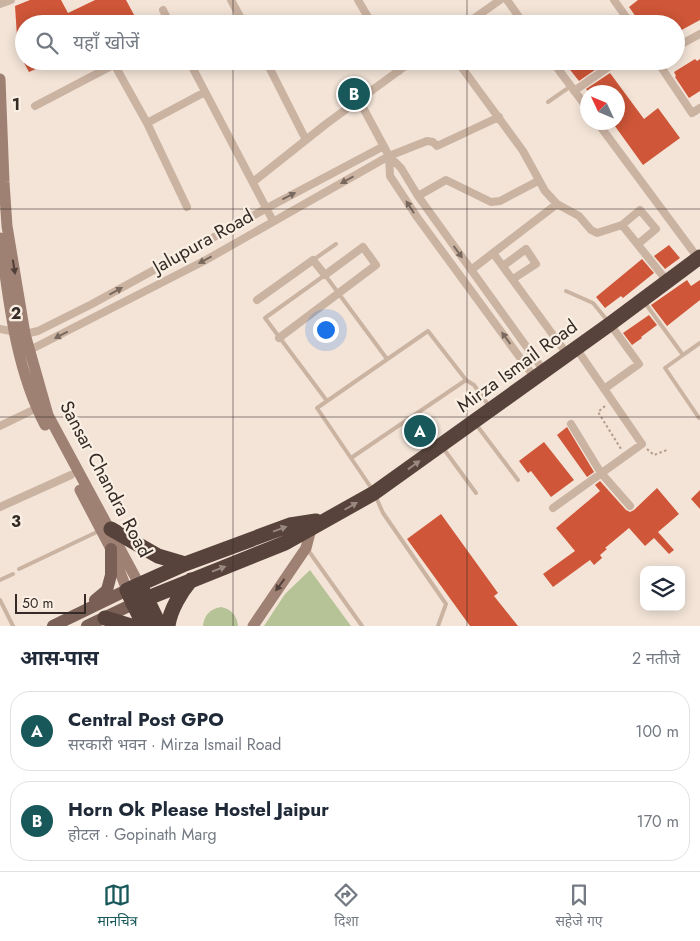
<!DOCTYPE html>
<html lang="hi">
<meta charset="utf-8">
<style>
:root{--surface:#fff;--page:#f6f6f7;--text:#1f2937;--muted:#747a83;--line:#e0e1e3;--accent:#18585a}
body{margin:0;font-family:Jost,"Noto Sans Devanagari",sans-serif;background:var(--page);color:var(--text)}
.controls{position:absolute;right:15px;bottom:15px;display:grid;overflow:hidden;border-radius:10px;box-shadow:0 2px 12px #0003}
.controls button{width:45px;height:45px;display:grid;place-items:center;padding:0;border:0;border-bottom:1px solid var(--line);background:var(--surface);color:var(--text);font:25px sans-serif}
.compass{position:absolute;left:580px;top:85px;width:45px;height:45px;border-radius:50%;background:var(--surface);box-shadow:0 2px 12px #0003;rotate:314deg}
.scale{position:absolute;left:15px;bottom:12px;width:71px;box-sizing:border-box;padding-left:5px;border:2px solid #352a25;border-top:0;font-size:14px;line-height:18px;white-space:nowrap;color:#352a25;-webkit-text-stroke:4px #faefe3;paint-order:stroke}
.you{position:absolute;left:325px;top:329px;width:18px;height:18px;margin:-12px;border:4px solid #fff;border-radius:50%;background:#1a73e8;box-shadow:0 0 0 8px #1a73e833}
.badge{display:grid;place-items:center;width:32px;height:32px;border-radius:50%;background:var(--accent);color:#fff;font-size:16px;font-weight:700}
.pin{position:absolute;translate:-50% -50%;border:2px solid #fff;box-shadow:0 1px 5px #0006}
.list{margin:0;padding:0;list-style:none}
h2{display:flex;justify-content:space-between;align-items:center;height:65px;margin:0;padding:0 20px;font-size:21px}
h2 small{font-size:16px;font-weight:400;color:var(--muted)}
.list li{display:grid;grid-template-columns:32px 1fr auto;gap:15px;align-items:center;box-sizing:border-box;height:80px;margin:0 10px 10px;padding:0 10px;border:1px solid var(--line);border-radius:20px}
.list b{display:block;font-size:19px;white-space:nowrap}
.list p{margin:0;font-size:16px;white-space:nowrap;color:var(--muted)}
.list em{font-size:16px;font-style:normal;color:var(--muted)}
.icon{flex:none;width:28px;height:28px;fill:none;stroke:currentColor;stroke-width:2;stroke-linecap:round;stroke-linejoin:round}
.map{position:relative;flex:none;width:700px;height:626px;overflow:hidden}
.search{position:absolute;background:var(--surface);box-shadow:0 2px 12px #0003;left:15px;right:15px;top:15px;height:55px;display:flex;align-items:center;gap:12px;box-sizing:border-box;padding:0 18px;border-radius:28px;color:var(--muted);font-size:19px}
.sheet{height:245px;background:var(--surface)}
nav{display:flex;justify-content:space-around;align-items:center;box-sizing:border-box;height:70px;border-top:1px solid var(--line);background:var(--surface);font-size:14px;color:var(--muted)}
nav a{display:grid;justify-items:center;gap:2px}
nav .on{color:var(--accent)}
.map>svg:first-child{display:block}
.green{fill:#b5c396}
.building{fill:#cf5638}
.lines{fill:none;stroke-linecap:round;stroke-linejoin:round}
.path{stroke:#b79d8c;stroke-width:2;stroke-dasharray:2.5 2.5;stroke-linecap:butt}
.lane{stroke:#cbb3a2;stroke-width:4}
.street{stroke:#cbb3a2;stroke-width:8}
.secondary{stroke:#9f8173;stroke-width:11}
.primary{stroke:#795f55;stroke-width:12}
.highway{stroke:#57433b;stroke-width:15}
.oneway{fill:#78685d}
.oneway2{fill:#504038}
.oneway3{fill:#98887e}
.grid{fill:none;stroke:#352a25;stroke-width:1;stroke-opacity:0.55}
.labels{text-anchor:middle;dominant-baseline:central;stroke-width:4.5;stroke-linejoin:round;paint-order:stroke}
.street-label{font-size:19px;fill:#352a25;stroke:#faefe3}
.grid-label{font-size:16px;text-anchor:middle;font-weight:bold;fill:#352a25;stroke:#faefe3;stroke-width:4.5;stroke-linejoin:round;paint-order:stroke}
</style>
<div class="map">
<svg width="700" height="626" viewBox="0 0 700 626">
<rect width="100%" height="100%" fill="#f3e4d7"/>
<path class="green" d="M310,570L351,626H264L285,594Z
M221,607C231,609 237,615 238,626H203C204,615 210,609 221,607Z"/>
<path class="building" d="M30,0H61L68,13L95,0H126L139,24H24V52H18L15,6Z
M638,0H700V20L676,33V24H641L629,7Z
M695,59L697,61L700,59V91L689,98L675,77L676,76L674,72Z
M23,61H54L29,72Z
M563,61H599L602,65L579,81Z
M610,73L644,119L658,108L680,138L643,165L612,122H618V92H589L586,89Z
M669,245L680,258L665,269L654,256Z
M642,259L654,273L623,298L621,296L605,308L596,297Z
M687,280L691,286L700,280V300L667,326L651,305Z
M649,315L657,325L641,337L642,338L632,345L623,333Z
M567,427L594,472L587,477L557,435Z
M544,442L574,480L551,497L531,471L528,473L519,461Z
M600,481L626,510L630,512L634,510L657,488L679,514L658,532L674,550L669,554L654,538L645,546L629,528L605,548L607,549L600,555L602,558L594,565L590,560L553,587L543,574L575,551L556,528L600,491L595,485Z
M700,490V509L691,499Z
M441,514L498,593L494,596L518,626H470L407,539Z"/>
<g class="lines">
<path class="path" d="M605,406L598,412L621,449
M647,449L654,455L667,450"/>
<path class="lane" d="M548,102L571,86
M313,260L336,244
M566,291L593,303L607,320
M645,303L683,355L665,368L699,418L700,417
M683,355L700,343
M466,380L474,385L489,406
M327,401L265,318L325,275L387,359
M475,423L518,480
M443,448L476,493
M351,458L466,380L428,331L317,408L372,489
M375,495L383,513L446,604L438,626
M308,550L362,626
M19,569L99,531
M0,580L13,574
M0,600L13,626"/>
<path class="street" d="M231,0L244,24
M358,0L372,24
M507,0L524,24
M614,0L631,24
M0,4L11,0
M163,10L170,24
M466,24L500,0
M676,47L700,34
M189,61L273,221
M266,61L306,140
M393,61L399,71
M457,61L523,151L545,191L557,204L579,216L591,230L597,233L622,225
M552,61L588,109
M657,61L692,113L700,108
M114,64L147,123
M574,91L617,61
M359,100L389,156L401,168L418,196L544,371
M35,106L121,61
M597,122L698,258
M389,156L390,176L417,217L535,378
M253,182L326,124L412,61
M418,196L446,180L491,202L500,201L538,181
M187,207L147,123L205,92
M638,244L656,229L640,210L622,225L667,281
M493,253L557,204
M503,266L526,249L536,264L513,279
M471,270L493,253L567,354
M257,300L313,260L325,275L363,247L376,265L279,338
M0,329L25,334L38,331L92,304L267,208L384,146
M26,352L204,261L389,156L427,141L433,142L437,146L499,117
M604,389L639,364L610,324
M571,424L601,473L630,506
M0,426L37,408
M0,507L71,475
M553,508L642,444L576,348"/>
<path class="secondary" d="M0,79L4,182L7,226L25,334L48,415L139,584
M0,238C9,302 15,367 45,425
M80,490L111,549L127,590
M253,626L306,548L312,525"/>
<path class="primary" d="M95,600L107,590L111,575V549
M53,626L127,590
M87,626L133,604"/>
<path class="highway" d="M111,529L158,556L185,564
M142,589L160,626
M133,604L285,543L374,493L610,324L700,257
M105,618L131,626
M144,626L127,590L185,564L290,525L316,521
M168,626C170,610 181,592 191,580"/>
</g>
<defs><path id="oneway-solid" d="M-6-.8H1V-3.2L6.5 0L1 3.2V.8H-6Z" transform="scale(1.25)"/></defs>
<g class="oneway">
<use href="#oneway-solid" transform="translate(347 180) rotate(151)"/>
<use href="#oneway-solid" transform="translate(289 196) rotate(-27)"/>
<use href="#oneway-solid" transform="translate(410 207) rotate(-123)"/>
<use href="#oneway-solid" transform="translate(458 252) rotate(54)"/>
<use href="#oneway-solid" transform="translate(205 260) rotate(152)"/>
<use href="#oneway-solid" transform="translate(116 291) rotate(-29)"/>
<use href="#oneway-solid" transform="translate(61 335) rotate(153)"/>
<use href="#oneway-solid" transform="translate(506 338) rotate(-126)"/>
</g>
<g class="oneway2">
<use href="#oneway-solid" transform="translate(14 267) rotate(81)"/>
<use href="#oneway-solid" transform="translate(280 585) rotate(126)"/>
</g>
<g class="oneway3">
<use href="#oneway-solid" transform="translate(414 465) rotate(-36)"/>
<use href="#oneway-solid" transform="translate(351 506) rotate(-30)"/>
<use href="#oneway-solid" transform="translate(280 529) rotate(-20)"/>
<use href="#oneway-solid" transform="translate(219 569) rotate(-21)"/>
</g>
<path class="grid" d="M233,0V24M467,0V24M233,61V626M467,61V626M0,209H700M0,417H700"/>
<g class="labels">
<g class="street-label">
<text transform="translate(203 241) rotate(-29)">Jalupura Road</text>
<text transform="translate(517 366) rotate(-36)">Mirza Ismail Road</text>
<text transform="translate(106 479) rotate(62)">Sansar Chandra Road</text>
</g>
</g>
<g class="grid-label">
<text x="16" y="110">1</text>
<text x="16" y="319">2</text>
<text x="16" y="527">3</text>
</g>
</svg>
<div class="controls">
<button><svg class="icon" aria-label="layers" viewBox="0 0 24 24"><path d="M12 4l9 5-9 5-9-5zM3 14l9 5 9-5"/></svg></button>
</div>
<svg class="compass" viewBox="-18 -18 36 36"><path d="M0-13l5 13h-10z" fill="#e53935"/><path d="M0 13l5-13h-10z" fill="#747a83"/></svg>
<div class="scale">50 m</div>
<div class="you"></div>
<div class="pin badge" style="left:420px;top:431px">A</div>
<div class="pin badge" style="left:354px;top:94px">B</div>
<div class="search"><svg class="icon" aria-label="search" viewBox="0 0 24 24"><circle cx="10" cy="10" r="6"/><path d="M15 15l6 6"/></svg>यहाँ खोजें</div>
</div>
<section class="sheet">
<h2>आस-पास<small>2 नतीजे</small></h2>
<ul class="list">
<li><span class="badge">A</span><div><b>Central Post GPO</b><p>सरकारी भवन · Mirza Ismail Road</p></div><em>100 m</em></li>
<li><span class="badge">B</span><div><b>Horn Ok Please Hostel Jaipur</b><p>होटल · Gopinath Marg</p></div><em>170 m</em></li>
</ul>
</section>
<nav>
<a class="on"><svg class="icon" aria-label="map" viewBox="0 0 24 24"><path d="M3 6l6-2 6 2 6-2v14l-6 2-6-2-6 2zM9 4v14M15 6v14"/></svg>मानचित्र</a>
<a><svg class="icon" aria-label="directions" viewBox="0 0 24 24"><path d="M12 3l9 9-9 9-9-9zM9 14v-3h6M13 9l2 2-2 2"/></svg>दिशा</a>
<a><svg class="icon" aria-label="saved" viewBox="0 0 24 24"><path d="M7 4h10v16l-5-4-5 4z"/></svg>सहेजे गए</a>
</nav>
